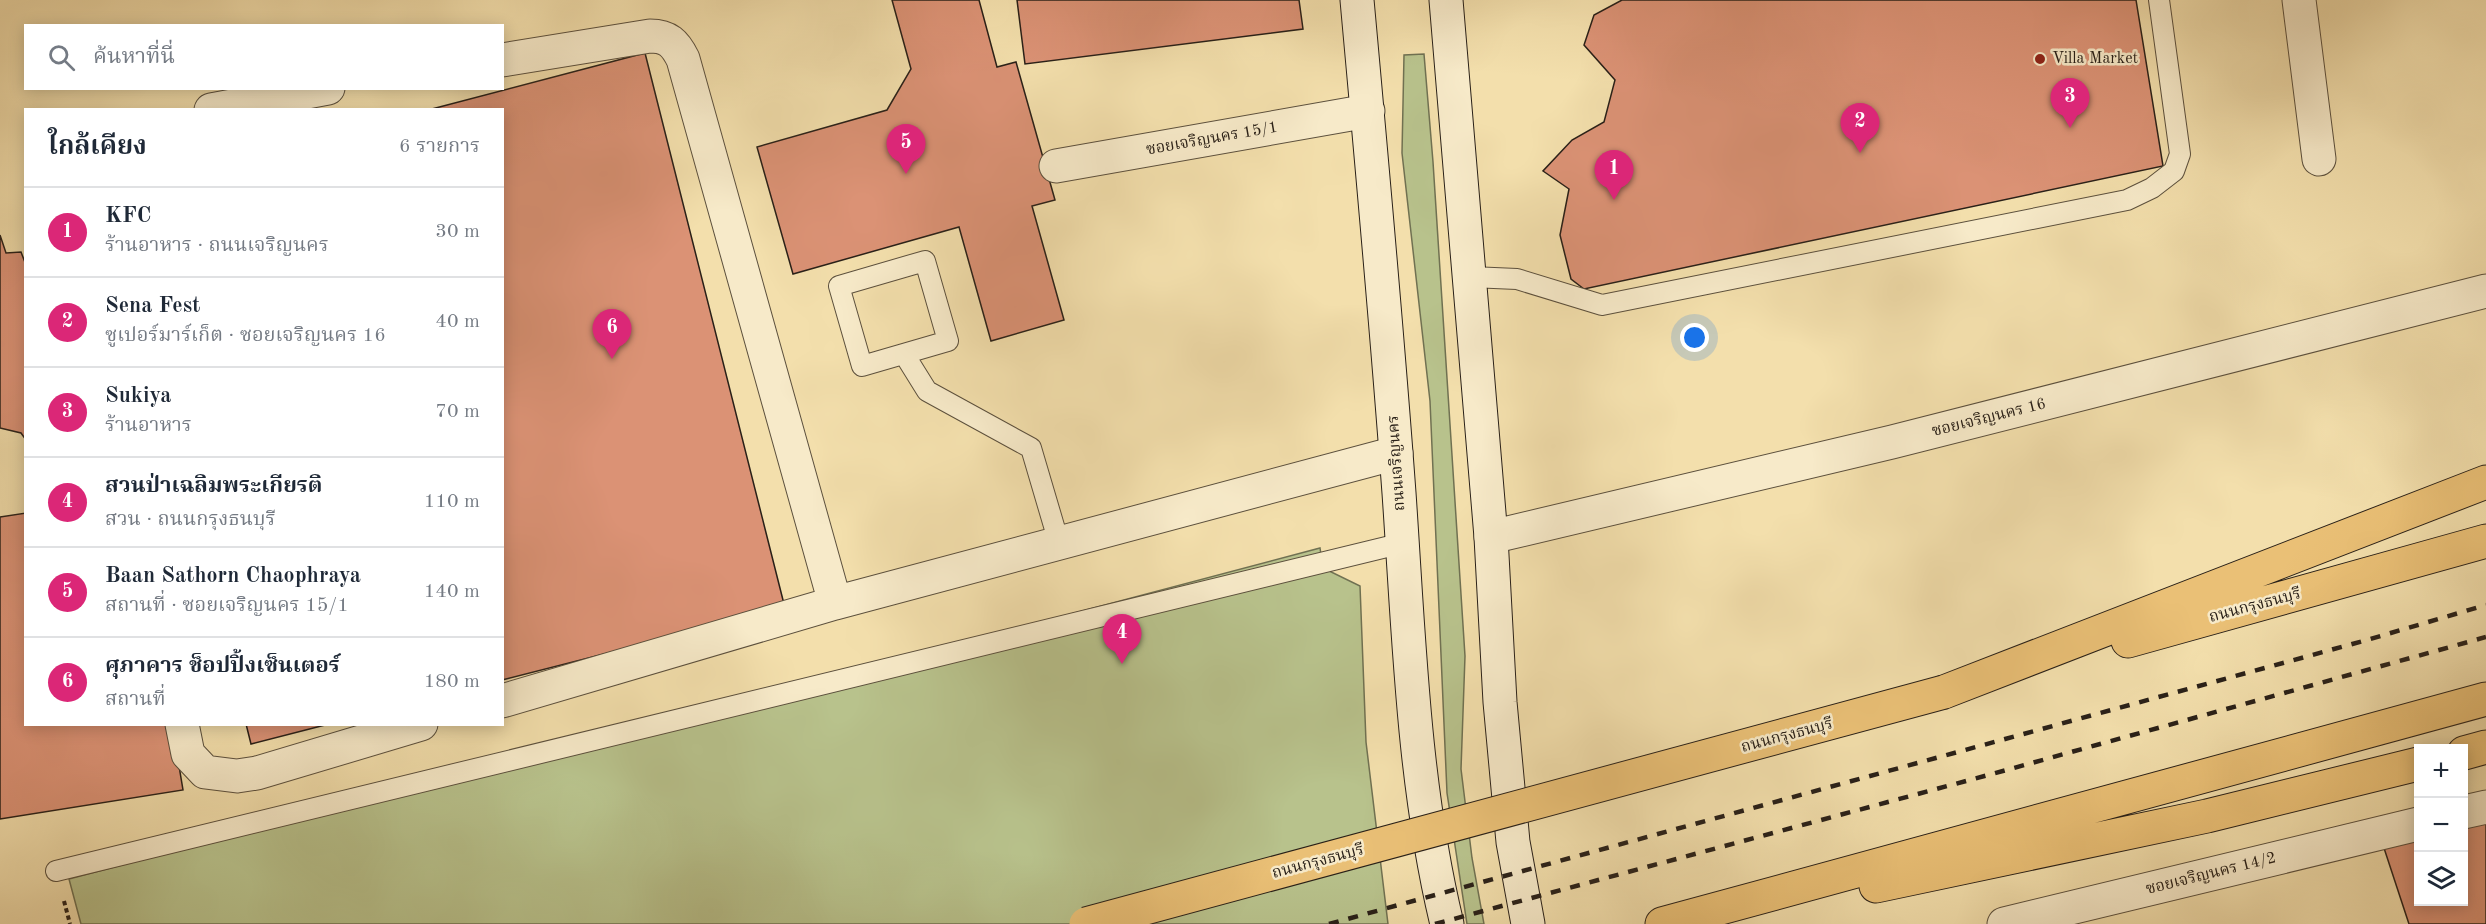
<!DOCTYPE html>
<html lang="th">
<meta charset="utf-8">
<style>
:root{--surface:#fff;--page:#f2f2f3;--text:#1f2937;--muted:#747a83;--line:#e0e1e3;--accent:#db2777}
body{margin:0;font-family:"Old Standard TT","Noto Serif Thai",serif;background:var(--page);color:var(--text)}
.controls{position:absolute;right:18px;bottom:18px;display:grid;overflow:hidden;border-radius:0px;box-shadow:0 3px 15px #0003}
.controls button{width:54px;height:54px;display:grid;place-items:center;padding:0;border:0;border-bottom:2px solid var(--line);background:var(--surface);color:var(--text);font:30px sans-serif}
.you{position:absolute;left:1695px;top:338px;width:21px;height:21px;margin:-15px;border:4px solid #fff;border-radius:50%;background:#1a73e8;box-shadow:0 0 0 9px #1a73e833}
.badge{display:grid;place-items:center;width:39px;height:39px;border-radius:50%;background:var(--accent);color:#fff;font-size:20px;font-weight:700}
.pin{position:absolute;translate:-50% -50px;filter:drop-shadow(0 2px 3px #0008)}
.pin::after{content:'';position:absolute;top:32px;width:21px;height:18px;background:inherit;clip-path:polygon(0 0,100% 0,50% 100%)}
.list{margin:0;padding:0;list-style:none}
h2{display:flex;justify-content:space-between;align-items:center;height:78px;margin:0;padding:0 24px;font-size:26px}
h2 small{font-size:20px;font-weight:400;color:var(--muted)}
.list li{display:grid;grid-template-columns:39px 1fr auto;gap:18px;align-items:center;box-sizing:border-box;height:90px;padding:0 24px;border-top:2px solid var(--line)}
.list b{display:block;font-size:22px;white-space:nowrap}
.list p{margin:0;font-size:20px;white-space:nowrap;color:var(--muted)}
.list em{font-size:20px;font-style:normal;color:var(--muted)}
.icon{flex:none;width:33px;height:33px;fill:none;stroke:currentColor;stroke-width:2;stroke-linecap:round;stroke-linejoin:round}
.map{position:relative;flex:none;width:2486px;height:924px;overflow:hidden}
.search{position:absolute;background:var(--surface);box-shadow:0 3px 15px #0003;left:24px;top:24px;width:480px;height:66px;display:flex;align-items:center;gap:15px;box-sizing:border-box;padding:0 21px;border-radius:0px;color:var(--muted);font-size:22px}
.panel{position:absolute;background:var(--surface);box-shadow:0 3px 15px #0003;left:24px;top:108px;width:480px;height:618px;border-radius:0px}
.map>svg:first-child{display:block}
.green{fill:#b8c28c;stroke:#707152;stroke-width:1.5}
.building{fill:#db9275;stroke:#292018;stroke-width:1.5}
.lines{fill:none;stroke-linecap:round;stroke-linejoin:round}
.service-casing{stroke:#5c503d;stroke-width:22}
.minor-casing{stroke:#5c503d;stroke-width:35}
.secondary-casing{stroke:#292018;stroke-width:35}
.primary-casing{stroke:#292018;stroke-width:35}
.path{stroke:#292018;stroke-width:4;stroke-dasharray:4.5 3;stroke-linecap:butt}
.service{stroke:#f7eac9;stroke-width:20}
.minor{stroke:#f7eac9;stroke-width:33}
.secondary{stroke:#f7eac9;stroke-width:33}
.primary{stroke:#eac076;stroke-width:33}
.rail{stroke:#292018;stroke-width:4.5;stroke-dasharray:10 10;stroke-linecap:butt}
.primary-bridge-casing{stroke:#292018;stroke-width:35;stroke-linecap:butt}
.primary-bridge{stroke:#eac076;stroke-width:33}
.poi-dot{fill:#8f2418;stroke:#f7eac9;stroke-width:2}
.labels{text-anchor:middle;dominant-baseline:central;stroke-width:5;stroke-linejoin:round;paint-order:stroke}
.poi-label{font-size:16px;fill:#292018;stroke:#f7eac9;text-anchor:start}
.street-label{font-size:16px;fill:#292018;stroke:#f7eac9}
</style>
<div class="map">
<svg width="2486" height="924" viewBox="0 0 2486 924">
<rect width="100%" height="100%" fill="#f3dfac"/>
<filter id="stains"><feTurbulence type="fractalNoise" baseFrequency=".00333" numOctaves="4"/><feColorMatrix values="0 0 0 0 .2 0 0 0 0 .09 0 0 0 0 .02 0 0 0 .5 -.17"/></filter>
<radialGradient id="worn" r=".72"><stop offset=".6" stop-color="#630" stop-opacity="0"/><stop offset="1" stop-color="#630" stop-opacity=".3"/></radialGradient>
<path class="green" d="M1424,54L1433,162L1465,656L1461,769L1472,858L1484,924H1467L1447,793L1430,401L1402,153L1404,55Z
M1320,548L1323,568L1360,586L1366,742L1388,924H81L69,879Z"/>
<path class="building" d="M892,0H979L997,67L1016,62L1055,200L1032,206L1064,320L991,341L959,227L793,274L757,147L887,110L911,69Z
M1017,0H1299L1303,29L1025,64Z
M1622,0H2136L2163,166L1584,289L1571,279L1560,235L1569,189L1543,171L1572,140L1604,122L1615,80L1584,45L1594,15Z
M645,53L785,608L502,680V110H428Z
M0,235L6,253L21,252L26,265V440L21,433L0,428Z
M26,513V724H172L183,790L0,819V517Z
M246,724H329L251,744Z
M2486,814V924H2409L2382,842L2418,832V902H2464V820Z"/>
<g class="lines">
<defs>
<path id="service" d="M925,261L948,341L862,366L839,286Z
M1471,277L1517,279L1602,305L2127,200L2152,188L2174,171L2180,154L2159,0
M904,354L927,391L1031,448L1059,543
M56,871L1403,543"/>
<path id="minor" d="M2299,0L2319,159
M502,60L650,36C668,36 675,43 683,59L835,603L1396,453
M211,110L328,88
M1056,166L1368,111
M1491,537L1892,442L2486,291
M502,701L835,603
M182,724L188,754L205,772L237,776L257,773L421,724
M2464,812L2486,807
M2004,924L2418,824"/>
<path id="secondary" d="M1357,0C1372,164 1387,329 1399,493C1409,637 1413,783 1447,924
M1446,0L1491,537L1500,702L1513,842L1528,924"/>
<path id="primary" d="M2128,641L2486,541
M1944,692L2486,482
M2464,753L2486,747
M1876,886L2207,816L2418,764
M1662,924L2486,699"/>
</defs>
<use href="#service" class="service-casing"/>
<use href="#minor" class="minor-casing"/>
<use href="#secondary" class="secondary-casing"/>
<use href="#primary" class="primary-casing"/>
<path class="path" d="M64,901L70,924"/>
<use href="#service" class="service"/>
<use href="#minor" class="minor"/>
<use href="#secondary" class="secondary"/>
<use href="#primary" class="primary"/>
<path class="rail" d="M1329,924L2367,640L2486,605
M1435,924L1992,774L2486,637"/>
<defs>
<path id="primary-bridge" d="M1086,924L1944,692"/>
</defs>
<use href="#primary-bridge" class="primary-bridge-casing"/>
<use href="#primary-bridge" class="primary-bridge"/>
</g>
<circle class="poi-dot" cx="2040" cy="59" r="6"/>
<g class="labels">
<g class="poi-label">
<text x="2052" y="59">Villa Market</text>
</g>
<g class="street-label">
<text transform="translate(1212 139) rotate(-10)">ซอยเจริญนคร 15/1</text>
<text transform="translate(1989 418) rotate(-14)">ซอยเจริญนคร 16</text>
<text transform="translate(1397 463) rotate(-94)">ถนนเจริญนคร</text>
<text transform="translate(2255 606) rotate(-15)">ถนนกรุงธนบุรี</text>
<text transform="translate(1787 736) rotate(-15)">ถนนกรุงธนบุรี</text>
<text transform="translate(1318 862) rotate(-15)">ถนนกรุงธนบุรี</text>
<text transform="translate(2211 874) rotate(-14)">ซอยเจริญนคร 14/2</text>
</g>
</g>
<rect width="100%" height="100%" filter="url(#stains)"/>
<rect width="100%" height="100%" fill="url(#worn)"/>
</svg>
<div class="controls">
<button>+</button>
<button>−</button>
<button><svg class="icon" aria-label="layers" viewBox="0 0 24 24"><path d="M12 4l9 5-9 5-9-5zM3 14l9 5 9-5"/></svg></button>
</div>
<div class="you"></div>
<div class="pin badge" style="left:1614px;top:200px">1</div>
<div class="pin badge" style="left:1860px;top:153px">2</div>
<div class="pin badge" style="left:2070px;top:128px">3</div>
<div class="pin badge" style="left:1122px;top:664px">4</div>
<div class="pin badge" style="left:906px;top:174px">5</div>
<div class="pin badge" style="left:612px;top:359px">6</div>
<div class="search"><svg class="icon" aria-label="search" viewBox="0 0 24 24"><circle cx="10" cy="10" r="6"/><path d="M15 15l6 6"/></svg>ค้นหาที่นี่</div>
<section class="panel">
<h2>ใกล้เคียง<small>6 รายการ</small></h2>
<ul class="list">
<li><span class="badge">1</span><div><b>KFC</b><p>ร้านอาหาร · ถนนเจริญนคร</p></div><em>30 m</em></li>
<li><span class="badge">2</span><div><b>Sena Fest</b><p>ซูเปอร์มาร์เก็ต · ซอยเจริญนคร 16</p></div><em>40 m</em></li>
<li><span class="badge">3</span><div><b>Sukiya</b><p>ร้านอาหาร</p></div><em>70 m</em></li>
<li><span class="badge">4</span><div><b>สวนป่าเฉลิมพระเกียรติ</b><p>สวน · ถนนกรุงธนบุรี</p></div><em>110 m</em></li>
<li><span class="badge">5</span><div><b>Baan Sathorn Chaophraya</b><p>สถานที่ · ซอยเจริญนคร 15/1</p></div><em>140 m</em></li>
<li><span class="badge">6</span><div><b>ศุภาคาร ช็อปปิ้งเซ็นเตอร์</b><p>สถานที่</p></div><em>180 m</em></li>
</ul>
</section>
</div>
